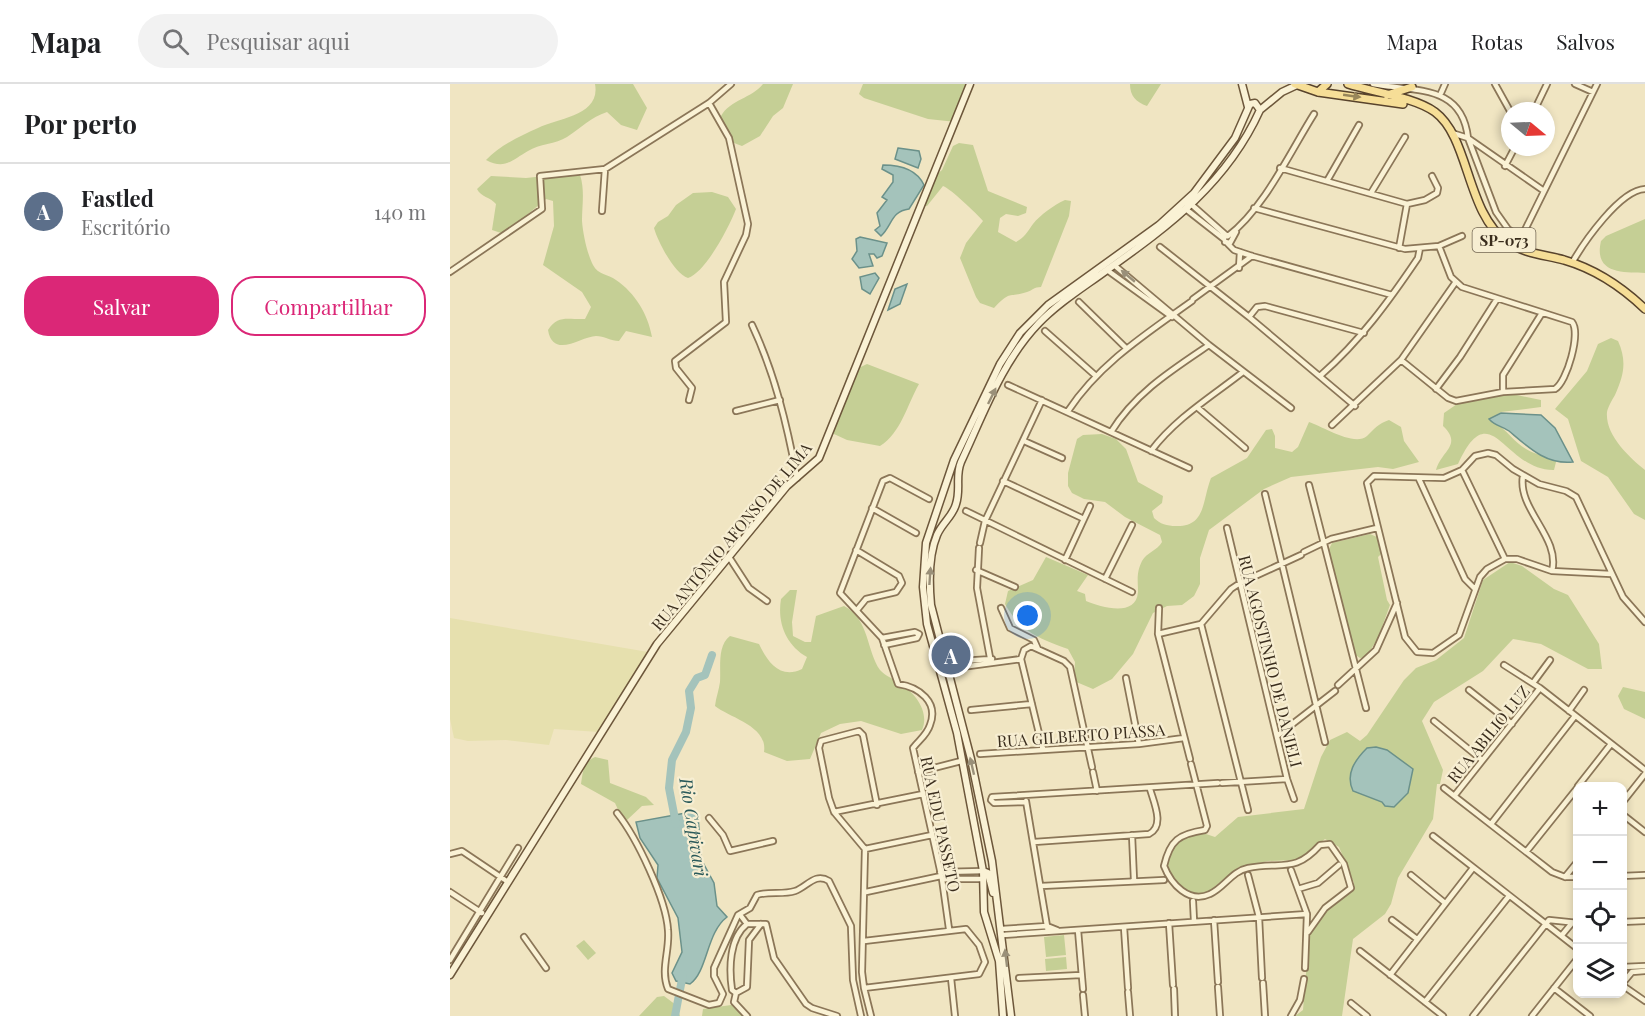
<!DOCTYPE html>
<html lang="pt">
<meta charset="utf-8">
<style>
:root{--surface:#fff;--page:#f2f2f2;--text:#202124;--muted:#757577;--line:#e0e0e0;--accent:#db2777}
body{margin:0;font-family:"Playfair Display",serif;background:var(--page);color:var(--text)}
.controls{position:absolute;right:18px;bottom:18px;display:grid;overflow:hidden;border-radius:12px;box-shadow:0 3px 9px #0003}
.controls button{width:54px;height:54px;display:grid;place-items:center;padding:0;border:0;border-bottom:2px solid var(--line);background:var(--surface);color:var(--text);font:30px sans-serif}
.compass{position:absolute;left:1051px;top:18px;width:54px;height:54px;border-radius:50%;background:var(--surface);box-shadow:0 3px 9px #0003;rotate:109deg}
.you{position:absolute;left:578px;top:532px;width:21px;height:21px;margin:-15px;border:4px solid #fff;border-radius:50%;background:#1a73e8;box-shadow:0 0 0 9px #1a73e833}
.badge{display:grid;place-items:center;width:39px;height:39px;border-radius:50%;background:var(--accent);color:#fff;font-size:20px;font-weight:700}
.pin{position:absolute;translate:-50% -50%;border:3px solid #fff;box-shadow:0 2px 6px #0006}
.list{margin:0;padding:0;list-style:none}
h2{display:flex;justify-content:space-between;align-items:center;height:78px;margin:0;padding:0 24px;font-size:26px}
h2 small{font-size:20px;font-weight:400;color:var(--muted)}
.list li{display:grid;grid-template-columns:39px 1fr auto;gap:18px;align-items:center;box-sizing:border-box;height:96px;padding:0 24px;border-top:2px solid var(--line)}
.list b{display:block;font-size:22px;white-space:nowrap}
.list p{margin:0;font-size:20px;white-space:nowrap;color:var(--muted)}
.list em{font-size:20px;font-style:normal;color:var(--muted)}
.actions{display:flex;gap:12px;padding:18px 24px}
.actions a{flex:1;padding:14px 0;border:2px solid var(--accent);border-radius:24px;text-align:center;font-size:21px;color:var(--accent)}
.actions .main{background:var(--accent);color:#fff}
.icon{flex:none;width:33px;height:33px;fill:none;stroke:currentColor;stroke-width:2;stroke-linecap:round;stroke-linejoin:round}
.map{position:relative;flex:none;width:1195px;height:932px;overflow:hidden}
header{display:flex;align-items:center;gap:36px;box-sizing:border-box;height:84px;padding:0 30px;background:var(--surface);border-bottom:2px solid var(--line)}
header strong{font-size:28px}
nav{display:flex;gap:33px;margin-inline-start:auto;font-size:21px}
.search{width:420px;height:54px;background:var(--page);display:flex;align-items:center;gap:15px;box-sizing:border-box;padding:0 21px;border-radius:33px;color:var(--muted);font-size:22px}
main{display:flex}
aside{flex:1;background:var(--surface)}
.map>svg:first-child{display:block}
.farmland{fill:#e6e0ae}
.green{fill:#c5cf95}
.water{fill:#a4c3bb;stroke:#6b918a;stroke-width:1.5}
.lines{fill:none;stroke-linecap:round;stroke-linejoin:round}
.river{stroke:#a4c3bb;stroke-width:8}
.minor-casing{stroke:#8b7658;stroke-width:8}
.secondary-casing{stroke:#6d573b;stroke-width:9}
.primary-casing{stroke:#58432c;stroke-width:10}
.minor{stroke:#faf2d5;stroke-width:4.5}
.secondary{stroke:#faf2d5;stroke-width:6}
.primary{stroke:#f6de97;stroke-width:7}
.oneway{fill:#98865a}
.oneway2{fill:#9a9079}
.labels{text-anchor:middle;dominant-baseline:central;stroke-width:4.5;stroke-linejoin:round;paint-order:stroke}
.shield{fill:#f7eed2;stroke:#736753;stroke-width:1.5}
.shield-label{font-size:15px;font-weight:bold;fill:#3a2d1d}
.street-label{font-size:16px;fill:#3a2d1d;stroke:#f7eed2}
.water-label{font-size:18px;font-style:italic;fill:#2b5a5a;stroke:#f7eed2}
</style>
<header>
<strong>Mapa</strong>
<div class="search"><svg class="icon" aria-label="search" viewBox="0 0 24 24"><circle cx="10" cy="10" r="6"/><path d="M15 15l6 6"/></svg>Pesquisar aqui</div>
<nav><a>Mapa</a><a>Rotas</a><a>Salvos</a></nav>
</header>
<main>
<aside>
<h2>Por perto<small></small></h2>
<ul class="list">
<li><span class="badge" style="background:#5c6f8a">A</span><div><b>Fastled</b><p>Escritório</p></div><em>140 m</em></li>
</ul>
<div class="actions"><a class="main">Salvar</a><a>Compartilhar</a></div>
</aside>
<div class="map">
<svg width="1195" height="932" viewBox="0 0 1195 932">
<rect width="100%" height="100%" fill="#f0e5c2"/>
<path class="farmland" d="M0,534L198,568L149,648L104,645L99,661L56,656L18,657L4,654L0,635Z"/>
<path class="green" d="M145,0H183L197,24L187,46L171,41L157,28C141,33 131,44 117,53C106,60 89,60 78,67C62,76 55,86 36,76C49,62 70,52 88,44C108,34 151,32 145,0Z
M313,0H343L333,24L323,32L310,52L292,62C277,57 268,50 271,32C280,16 302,14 313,0Z
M413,0H518L514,27L506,38L478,35L414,14L409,10Z
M680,0H711L697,22C686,18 680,12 680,0Z
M509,59L523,61L538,107L577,123L576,129L568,132L556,130L550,134L548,148L566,158C574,154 578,147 583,140C590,131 604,121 615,116L621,117L619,132L591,203C584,203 583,206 577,208C558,214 561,206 544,224L530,219L526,213L510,174L516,159L533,137C526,129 501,105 493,102L477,122L471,121L475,100L492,86L503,62Z
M124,89L130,91C135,106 132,121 132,137C133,150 137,169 143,181C148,191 158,190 166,196C185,209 198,230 202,253L176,247L169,257C161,257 154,252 146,252C132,252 103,276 98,246C108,230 119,236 135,235L141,223L132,208L93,181L104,142L103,117L96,115L54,150L42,146L46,120C40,113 31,113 27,105L41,92L76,94Z
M262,108L278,113L286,125C279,143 256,188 238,194C224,189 208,158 204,144L208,138L218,132L226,121L243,109Z
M1195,135V189C1175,188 1143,191 1151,157L1156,152Z
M1161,254L1168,257C1177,277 1174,291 1165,311C1162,316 1158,323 1157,328C1155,351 1179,373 1195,386V436L1184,430L1158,393L1131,377L1118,335L1105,325L1137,287L1148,260Z
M417,280L469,300C457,321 451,349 430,362L397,356L384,350L382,343L398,289Z
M1057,309L1091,316V323L1051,328L1042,335C1068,356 1069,370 1107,374L1104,386C1054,387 1041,308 1008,380L986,386C991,367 1013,361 993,342L994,329L1010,318Z
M939,336L951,343L954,357L969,378L943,385L928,383L841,393L814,405L759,446L750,474V500L744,512L732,521L717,522L703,529L683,570L662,595L643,605L624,597L625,578L618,565C588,554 571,548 555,520L558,507L583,496L596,473L638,491L627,507L635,510L636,517C651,523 686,534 688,508C688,497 686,489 692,477C697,468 707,467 712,458L710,451L675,433L655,418L634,415L622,409L618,402V389L627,355L633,351L652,350L666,355L676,365L688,398L713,412L712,419L702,427L704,434C710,440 717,442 726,442C756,443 752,417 761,394L797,374L816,346L822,345L825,352V364L842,368L848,363L859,338C872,342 904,363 917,352C925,344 928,340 939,336Z
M920,450L927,453L931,470L928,473L937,516L940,521L928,554L916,573L910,574L904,570L878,467L882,459Z
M1060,478L1072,482L1104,505L1118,511L1149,560L1152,585H1138L1091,560L1063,555L1033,587L984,618L972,637L993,686L990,700H987L983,735L948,794L941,820L935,830L903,855L892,932H845L853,926L859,852L875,824L900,809L904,799L889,763L875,755L847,776L818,777L789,783L753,812L732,807L714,782L717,770L735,749H753L765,753L788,733L854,725L871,673L880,656L897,648L910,657L917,651L954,596L966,584L986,576L1014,554L1033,496Z
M340,506H347L342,538L343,552L355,558H361L366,532L394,522C420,536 416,566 430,586C435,592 444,595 450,599C465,609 480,628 472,646L451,650L411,637L390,640L371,649L360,675L337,677L314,668C318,642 280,634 265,622C266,613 269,606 270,598C271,583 267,562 280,552L309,560C317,577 330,596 352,585L357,573C336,561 327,539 331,515Z
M1173,603L1195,608V635L1174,625L1168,612Z
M145,673L158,676L160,699L196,713L204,721L192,722L177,736L171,732L165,719L131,700C133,688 133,678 145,673Z
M614,851L616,871L596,873L594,853Z
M134,856L146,869L138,876L126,862Z
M616,873L617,885L596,887L595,875Z
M214,912L226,921L230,932H189L207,913Z
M281,921L290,923L295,932H252L253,925Z"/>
<path class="water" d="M448,64L469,67L471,75L468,84L445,75Z
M433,81C450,81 467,86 474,101L459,125C441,127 442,142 431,152L425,146L430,142L427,129L437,116L432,113L443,98V91L432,85Z
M410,153L437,159L432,172L427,174L424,170H419L423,182L409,184L402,175L407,167L406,155Z
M425,189L429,194L420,210L412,205L410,193Z
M457,200L450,220L438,226L445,205Z
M1051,329L1091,331L1105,344L1123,378C1096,381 1078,363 1059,347C1052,342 1045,342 1039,335Z
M926,663L937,666L963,685L958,709L944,723L935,722L932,718L903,707C895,690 905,676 917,664Z
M241,728L248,731L251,775L264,799L267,822L277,833C256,849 258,887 240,900L226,897L222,889L232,868L228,834L207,794L208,781L190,754L186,738Z"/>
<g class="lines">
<path class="river" d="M226,740L219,704L222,676L236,648L241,624L239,607L247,594L255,591L262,571
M225,932L233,890"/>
<defs>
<path id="minor" d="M923,0C966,8 1012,0 1018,54L1094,107
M1045,0L1060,27
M1125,0L1143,8
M991,9L995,0
M1084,27L1097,0
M1002,49L1018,54L1046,128L1058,145L1071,154L1147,0
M1055,82L1065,63
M830,84L957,120L975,116L987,109L988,104L982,92
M877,97L909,41
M921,109L955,53
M742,121L777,152
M804,124L955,165L989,162L1012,152
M737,126L774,155
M152,127L155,85
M778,152C814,125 840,68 864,30
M775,158L780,159L786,148
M778,160L784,166L802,172L942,211
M710,163L799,233L905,322
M949,164L957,120
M1122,179C1134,158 1170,106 1195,105
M664,181L759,261L841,324
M789,184L790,168
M657,186L722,233
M0,188L92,125L90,92L155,85L259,19L281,0
M743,215L802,172
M629,218L676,264
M799,233L807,223L815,222L914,249
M302,241C325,290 337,341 347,394
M595,247L646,292
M951,276L998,314L1006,317L1053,308L1105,305C1117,298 1131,249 1122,238L1012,203L1001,193L989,162
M871,291C910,257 939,217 968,174L970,164
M558,301L739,384
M986,305L1010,273L1047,215
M1053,308V291L1092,229
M239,316L242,304L226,284L225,277L276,238L274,198L296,151L298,140L279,54L259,19
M748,324L795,364
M286,327L330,316
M618,327C650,279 696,250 742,217
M882,341L951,276L1005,199
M661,348C685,309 722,286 759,261
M574,357L612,374
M701,367C726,334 761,313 793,288
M1012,386L1055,475
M1073,392C1067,425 1111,454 1102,487
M969,395L1015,495L1025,505
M553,397L634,435
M859,401L916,624
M815,410L875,658
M479,415L440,394L433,397L390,509L432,554L448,600C469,603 489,618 480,641C477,651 469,656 463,664L492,795L499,845
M422,424L466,449
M516,427L682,508
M777,444L837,695L844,715
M530,459L535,437L592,316
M529,464L527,504L541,579
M406,466L449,492L452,499L446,508L416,515L407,526
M854,468L881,455L927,444
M279,473L299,504L317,517
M615,476L640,422
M526,486L565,503
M1161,490L1102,487L1067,475H1055L1037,485L1030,493L1009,551L983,569L967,568L955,553L917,399L924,392L994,394L1012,386L1025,372L1038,369L1046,371L1063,385L1089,400L1116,407L1126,413L1173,513L1195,538
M655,495L682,441
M551,524L560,544L584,556L588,565
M709,524L708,550L740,675
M751,540L798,726
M708,550L751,540L781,505L790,499L851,471
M432,554L465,548L469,550L467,554L434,561
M494,578L542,575
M1054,581L1090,604L1195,686
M497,585L571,575
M676,594L689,660
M1083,599L1100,576
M888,601L926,566L947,519
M1019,606L1062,640
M521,626L582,620
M1119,627L1134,606
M984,637L1032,676
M827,652L885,607
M593,666L571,575L574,566L581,562L614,577L620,583L642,683
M530,670L689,660L734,654
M741,680L757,742L755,746C729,750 720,756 714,782C721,800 739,820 760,810C774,804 782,787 798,784C832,777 844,790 870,761L880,760L894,780L901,804L875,824L858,848
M468,688L511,677
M643,688L647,707
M772,699L837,695
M1128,702L1161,660
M994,704L1102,788L1115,793H1128
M1005,711L1090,604
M576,717L598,848
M576,718L544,719L541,716L542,713L768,699
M1172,719L1195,690
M384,728L473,710
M167,729C187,754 216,815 218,846C220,867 210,885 218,905L259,921L269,919L273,910L264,892V884L288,831L300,824L307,811C319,807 333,811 345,807C357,803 365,788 379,797L401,842L403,896L411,932
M1172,730L1195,748
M259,734L273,751L280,767L323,757
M1041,740L1125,632
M682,751L684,796
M983,752L1128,865
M584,758L699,750C715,742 704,719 700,705
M415,765L482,751
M1076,768L1128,703
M0,770L12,767L58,798
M841,786L857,830L855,884
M490,788L533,787
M798,791L809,833L812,894
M961,791L995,819
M1172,792L1195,791
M1115,793L1128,777
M492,795H532
M591,802L714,796
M848,805L868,799L889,781
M0,808L32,829
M416,808L491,792
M743,817L744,837
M291,832L297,840H316L324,874L356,920L362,924L387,932
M764,836L768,898
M942,836L967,855
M1172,838L1195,837
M719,839L723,901
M297,840C279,854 279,885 282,906L286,909L284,918L297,932
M674,843L678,904
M552,845L597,842L607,846
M628,846L633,905
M553,851L857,830
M1112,851L1122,839
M74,853L96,884
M414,857L516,845L529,861L535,878L529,890L414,904
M910,867L993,932
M0,876L68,764
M1172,883L1195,882
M940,891L1023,784
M501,894L505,932
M569,894L631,891
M813,899L815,932
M1172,900L1182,888L1195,887
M1172,901L1195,917
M768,903L770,932
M1104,904L1140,932
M724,905L725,932
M678,908L680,932
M286,909L297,903L299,856L311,840
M633,911L635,932
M975,918L1059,812
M901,919L917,932
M421,932L414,904L412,888L415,765L384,728L379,714L369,664L371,657L409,647L413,651L427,721
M841,932L850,916L854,895
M1023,932L1099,836L1128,839
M1082,932L1128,874"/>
<path id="secondary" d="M792,0L798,23
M810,26L832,8L847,1
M533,787L538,789L543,809
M0,891L207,560L337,402L369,374L520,0
M553,932L549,877L534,828L533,787L507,649L477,540L473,503L476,459L504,376L550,280L570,249L598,221L709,141L744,109L785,54L800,20L805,19L810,26C777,99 720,141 657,186C634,203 609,218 589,239C552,277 533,331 511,378C505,392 511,405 506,420C503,432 492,439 487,451C478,472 479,499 481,521L521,675L542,777L561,932"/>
<path id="primary" d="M845,0L868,8L953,20
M898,0C923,8 964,13 985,28C1020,54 1016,129 1057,158C1073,169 1095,171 1114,176C1145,185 1171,202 1195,225
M868,8L877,0
M937,11L962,3"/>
</defs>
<use href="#minor" class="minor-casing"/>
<use href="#secondary" class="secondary-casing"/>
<use href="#primary" class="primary-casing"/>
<use href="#minor" class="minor"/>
<use href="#secondary" class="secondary"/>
<use href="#primary" class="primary"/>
</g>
<defs><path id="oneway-solid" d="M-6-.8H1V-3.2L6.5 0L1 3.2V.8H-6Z" transform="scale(1.5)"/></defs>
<use class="oneway" href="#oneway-solid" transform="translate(902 12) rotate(8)"/>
<g class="oneway2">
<use href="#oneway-solid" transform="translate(678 192) rotate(-140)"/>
<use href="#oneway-solid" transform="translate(542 312) rotate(-64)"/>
<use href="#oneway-solid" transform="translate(480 492) rotate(-86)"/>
<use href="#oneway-solid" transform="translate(522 682) rotate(-103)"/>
<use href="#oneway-solid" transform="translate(556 874) rotate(-97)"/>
</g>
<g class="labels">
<rect class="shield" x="1022.5" y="144" width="63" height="24" rx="4.5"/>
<g class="shield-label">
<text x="1054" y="156">SP-073</text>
</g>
<g class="street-label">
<text transform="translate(281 452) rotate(-50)">RUA ANTÔNIO AFONSO DE LIMA</text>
<text transform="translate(821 577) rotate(76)">RUA AGOSTINHO DE DANIELI</text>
<text transform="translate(1038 650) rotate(-51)">RUA ABILIO LUZ</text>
<text transform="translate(631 651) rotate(-4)">RUA GILBERTO PIASSA</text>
<text transform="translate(491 740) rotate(78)">RUA EDU PASSETO</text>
</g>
<g class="water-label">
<text transform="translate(244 743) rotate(81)">Rio Capivari</text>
</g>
</g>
</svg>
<div class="controls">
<button>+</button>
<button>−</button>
<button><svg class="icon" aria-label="locate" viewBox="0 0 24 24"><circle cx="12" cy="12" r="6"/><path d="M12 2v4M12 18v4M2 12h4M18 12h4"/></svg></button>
<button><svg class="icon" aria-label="layers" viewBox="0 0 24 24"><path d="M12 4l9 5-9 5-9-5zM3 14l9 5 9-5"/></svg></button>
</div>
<svg class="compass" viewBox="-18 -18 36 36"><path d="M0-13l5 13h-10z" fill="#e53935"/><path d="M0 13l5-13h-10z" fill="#757577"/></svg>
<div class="you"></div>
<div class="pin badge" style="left:501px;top:571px;background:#5c6f8a">A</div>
</div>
</main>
